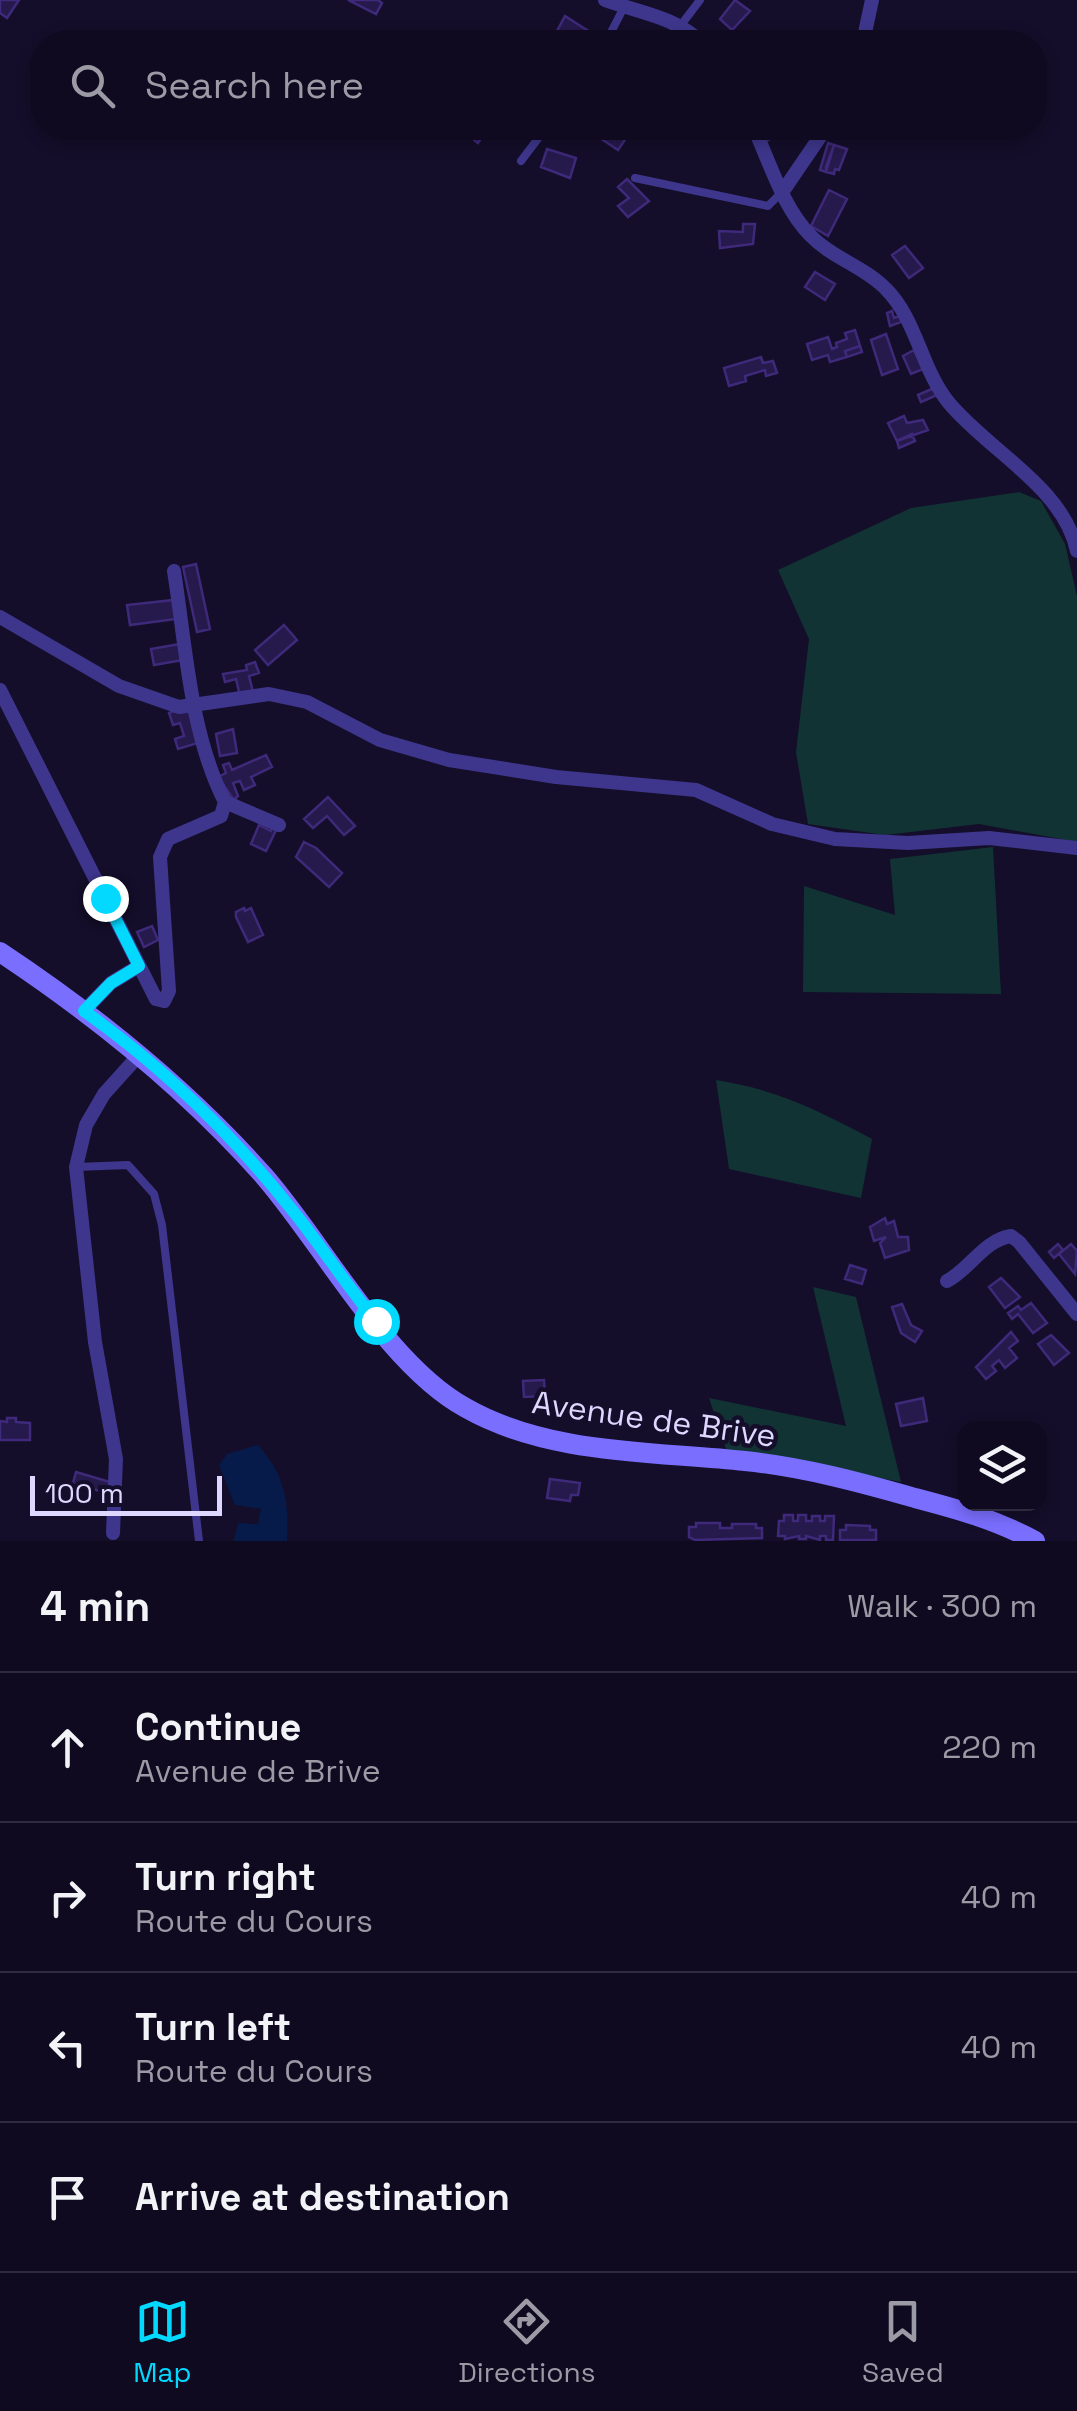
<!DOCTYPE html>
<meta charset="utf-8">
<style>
:root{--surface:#0f0a20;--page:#1d182d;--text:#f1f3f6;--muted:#9b9aa5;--line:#2f2b3e;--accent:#03d8ff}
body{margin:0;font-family:"Space Grotesk",sans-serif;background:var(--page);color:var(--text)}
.controls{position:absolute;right:30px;bottom:30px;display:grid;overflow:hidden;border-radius:20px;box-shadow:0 5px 15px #0003}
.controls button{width:90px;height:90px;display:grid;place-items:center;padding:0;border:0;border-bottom:2px solid var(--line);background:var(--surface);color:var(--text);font:50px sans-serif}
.scale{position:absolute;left:30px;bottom:25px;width:192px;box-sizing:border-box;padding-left:10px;border:5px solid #ded7ff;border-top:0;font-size:28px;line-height:35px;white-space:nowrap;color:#ded7ff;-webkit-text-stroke:8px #140e2a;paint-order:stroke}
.stop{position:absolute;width:30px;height:30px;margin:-22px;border:8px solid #03d8ff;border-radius:50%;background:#fff}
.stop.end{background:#03d8ff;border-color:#fff;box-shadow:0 2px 10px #0008}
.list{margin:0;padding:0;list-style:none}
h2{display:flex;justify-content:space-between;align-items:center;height:130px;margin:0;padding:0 40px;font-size:42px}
h2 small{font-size:32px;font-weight:400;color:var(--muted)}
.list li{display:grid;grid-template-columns:65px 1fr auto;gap:30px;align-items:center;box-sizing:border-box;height:150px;padding:0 40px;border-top:2px solid var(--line)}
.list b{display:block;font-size:38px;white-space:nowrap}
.list p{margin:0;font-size:32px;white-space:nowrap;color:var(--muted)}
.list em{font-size:32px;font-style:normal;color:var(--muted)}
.icon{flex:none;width:55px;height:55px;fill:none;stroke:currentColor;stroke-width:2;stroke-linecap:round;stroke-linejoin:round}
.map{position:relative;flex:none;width:1077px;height:1541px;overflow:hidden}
.search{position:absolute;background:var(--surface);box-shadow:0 5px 15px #0003;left:30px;right:30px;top:30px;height:110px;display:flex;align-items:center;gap:25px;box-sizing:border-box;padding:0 35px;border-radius:40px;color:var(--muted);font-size:38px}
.sheet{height:730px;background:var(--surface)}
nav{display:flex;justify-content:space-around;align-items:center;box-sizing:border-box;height:140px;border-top:2px solid var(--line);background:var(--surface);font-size:28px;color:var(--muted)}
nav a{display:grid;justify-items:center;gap:5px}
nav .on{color:var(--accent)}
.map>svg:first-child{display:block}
.green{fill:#113334}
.water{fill:#061b4a}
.building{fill:#26194c;stroke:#3e297a;stroke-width:2.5}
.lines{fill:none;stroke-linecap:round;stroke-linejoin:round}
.lane{stroke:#3e368c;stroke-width:8}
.street{stroke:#3e368c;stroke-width:14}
.secondary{stroke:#7a6eff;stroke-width:20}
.route{stroke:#03d8ff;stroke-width:12}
.labels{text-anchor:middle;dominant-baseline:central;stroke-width:9;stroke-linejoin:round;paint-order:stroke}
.street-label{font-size:32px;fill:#ded7ff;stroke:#140e2a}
</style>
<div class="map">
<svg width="1077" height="1541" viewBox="0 0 1077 1541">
<rect width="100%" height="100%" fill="#140e2a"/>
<path class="green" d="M1019,492L1041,501L1065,544L1077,596V842L979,824L885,835L808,824L796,752L809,639L778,570L911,508Z
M993,847L1001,994L803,992L804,886L895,915L890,859Z
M716,1080C775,1089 820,1111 872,1139L861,1198L729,1169Z
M813,1287L856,1297L901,1482L726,1449L709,1398L846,1426Z"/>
<path class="water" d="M258,1445C285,1475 289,1501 287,1541H234L238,1523L258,1524L261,1509L235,1505L219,1465L227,1454Z"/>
<path class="building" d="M0,0H19L7,18L0,13Z
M348,0H378L382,3L376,14Z
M735,0L750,11L732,30L720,19Z
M565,16L593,34L588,42H576L557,31Z
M464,128H487L478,143L462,130Z
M599,128L606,131L608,128H633L618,150L594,134Z
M763,128H794L796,132L791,134L789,130L768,140Z
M828,143L834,145L826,172L820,170Z
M834,145L847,149L839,170L835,169L834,174L826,172V167Z
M547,149L576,158L570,178L541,167Z
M627,179L649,201L628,217L618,206L629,198L618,187Z
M829,190L847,199L828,236L811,226Z
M743,224H755L753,244L720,248L719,231L743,232Z
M905,246L923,268L909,278L892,255Z
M815,272L835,284L825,300L805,287Z
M892,311L894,318L900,316L901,322L890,326L887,313Z
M855,330L860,346L845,351L847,357L830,362L828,355L812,360L807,344L828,337L832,349L837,347L836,343L847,339L845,333Z
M886,334L898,369L882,375L871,340Z
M860,346L862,352L847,357L845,351Z
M914,350L923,369L911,374L903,356Z
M761,357L763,363L773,361L777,373L766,376L765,370L745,376L746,381L729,386L724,368Z
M934,388L937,395L921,402L918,395Z
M904,416L907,423L923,420L928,430L897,441L888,423Z
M912,434L915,441L899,448L897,441Z
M196,564L210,629L197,632L183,567Z
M174,600L176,619L130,625L127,605Z
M284,625L297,640L268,665L255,650Z
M180,644L183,660L154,665L151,649Z
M255,662L259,673L249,676L253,692L240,696L236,679L225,682L223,674L247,670L246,665Z
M179,709L190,710L201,742L178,749L175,739L184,736L180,723L173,725L169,713Z
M233,729L237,753L220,756L216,734Z
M266,755L272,767L251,777L255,785L244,790L240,781L233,783L238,796L234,800L218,777L226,773L223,765L229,763L232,770Z
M328,797L355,826L344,835L327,816L313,828L304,819Z
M259,825L271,831L273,826L277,828L266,851L251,844Z
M304,842L316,848L342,873L329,887L296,857Z
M244,908L245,911L251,908L263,935L248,942L236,917V912Z
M152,926L158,940L144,947L137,932Z
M885,1218L887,1224L894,1221L898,1237H908L909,1250L885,1258L880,1243L886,1237L874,1241L870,1227Z
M1058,1244L1063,1250L1054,1258L1049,1252Z
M1071,1244L1077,1251L1075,1274L1059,1254Z
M850,1265L866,1270L862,1284L845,1279Z
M1001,1278L1020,1297L1005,1308L989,1287Z
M1031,1303L1047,1323L1033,1333L1018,1314L1012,1319L1008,1313L1018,1306L1021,1310Z
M902,1304L911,1325L922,1331L915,1342L901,1333L892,1307Z
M1011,1332L1018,1341L1009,1348L1017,1358L1005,1368L999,1360L992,1366L996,1371L986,1379L976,1367Z
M1051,1335L1069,1353L1054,1365L1038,1344Z
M544,1380L545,1396L524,1397L523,1381Z
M923,1398L927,1421L901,1426L896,1404Z
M7,1418H16V1422L30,1423V1440H0V1421L7,1422Z
M76,1472L110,1482L106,1493L73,1483Z
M550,1479L580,1483L578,1495H571L570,1501L547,1498Z
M784,1515H793V1521H798V1515H806V1521H812V1516H820V1521H825V1516H834L833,1540H826V1536H820V1540L806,1536V1539H799V1536L785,1539V1536H778L779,1521H784Z
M696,1523H720V1528H732V1524H756V1528H762V1538L695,1540L689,1537V1527H696Z
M846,1525L870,1526V1530H876V1540H840V1530H846Z"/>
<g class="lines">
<path class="lane" d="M681,25L700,0
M606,42L624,7
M521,161L546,128
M635,178L768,206L782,192
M76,1167L128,1165L154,1194L162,1225L199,1541"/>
<path class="street" d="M605,0C640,13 673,16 701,42
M863,42L872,0
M754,128C770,163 783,208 811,236C832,258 865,267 886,289C917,320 921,369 949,403C989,451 1064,488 1077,551
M783,191L826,128
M0,617L119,686L179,707L269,694L307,702L380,740L449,760L556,777L696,790L772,824L835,839L908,843L989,838L1077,848
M0,690L156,999L164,1001L169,991L160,857L168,839L221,816L225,802C190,734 186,647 174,571
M225,802L279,825
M84,1011L111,983L139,966
M947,1281C970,1269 984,1240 1011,1236L1019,1242L1077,1314
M113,1533L116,1459L95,1342L76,1167L86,1125L104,1094L140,1054"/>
<path class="secondary" d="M0,952C98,1017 186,1088 264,1176C324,1245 387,1365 466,1408C549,1455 653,1451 745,1461C803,1467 859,1482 915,1498C957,1509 997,1520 1035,1541"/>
</g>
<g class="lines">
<path class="route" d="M105,898L139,966L111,983L84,1011C163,1067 233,1135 293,1211C322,1247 347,1286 376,1321"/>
</g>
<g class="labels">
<g class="street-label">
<text transform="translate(654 1419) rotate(8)">Avenue de Brive</text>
</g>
</g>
</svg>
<div class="controls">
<button><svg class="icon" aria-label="layers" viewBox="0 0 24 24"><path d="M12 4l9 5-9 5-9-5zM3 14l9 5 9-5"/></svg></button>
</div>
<div class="scale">100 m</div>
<div class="stop" style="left:376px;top:1321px"></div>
<div class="stop end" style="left:105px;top:898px"></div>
<div class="search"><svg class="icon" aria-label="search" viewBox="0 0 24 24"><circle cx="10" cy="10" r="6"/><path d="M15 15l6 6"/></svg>Search here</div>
</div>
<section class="sheet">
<h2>4 min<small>Walk · 300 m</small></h2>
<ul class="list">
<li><svg class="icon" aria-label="ahead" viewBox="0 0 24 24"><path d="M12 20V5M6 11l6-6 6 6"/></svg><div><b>Continue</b><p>Avenue de Brive</p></div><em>220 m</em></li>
<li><svg class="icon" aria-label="right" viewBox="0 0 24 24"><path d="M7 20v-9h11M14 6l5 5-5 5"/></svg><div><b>Turn right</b><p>Route du Cours</p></div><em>40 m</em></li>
<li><svg class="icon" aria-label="left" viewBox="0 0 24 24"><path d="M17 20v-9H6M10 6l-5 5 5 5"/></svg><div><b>Turn left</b><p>Route du Cours</p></div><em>40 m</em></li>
<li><svg class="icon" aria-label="arrive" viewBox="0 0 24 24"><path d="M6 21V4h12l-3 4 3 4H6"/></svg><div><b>Arrive at destination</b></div></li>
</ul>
</section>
<nav>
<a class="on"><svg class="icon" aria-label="map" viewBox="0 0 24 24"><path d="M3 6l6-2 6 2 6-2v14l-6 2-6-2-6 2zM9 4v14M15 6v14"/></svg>Map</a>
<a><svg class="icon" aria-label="directions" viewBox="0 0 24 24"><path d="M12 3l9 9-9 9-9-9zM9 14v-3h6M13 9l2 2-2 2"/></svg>Directions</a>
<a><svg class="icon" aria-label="saved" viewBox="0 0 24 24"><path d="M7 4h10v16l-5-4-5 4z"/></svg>Saved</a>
</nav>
